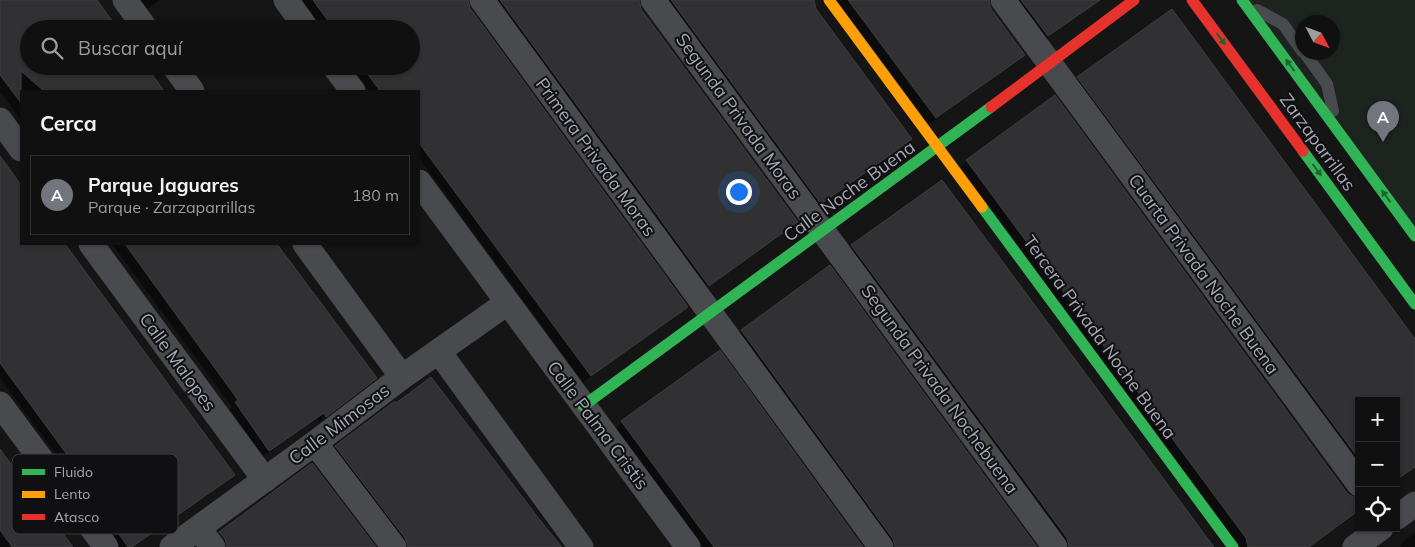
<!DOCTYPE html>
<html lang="es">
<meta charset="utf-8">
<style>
:root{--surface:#101010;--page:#1e1e1e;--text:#f1f3f6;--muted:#9c9d9f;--line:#303030;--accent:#73757e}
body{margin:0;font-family:Mulish,sans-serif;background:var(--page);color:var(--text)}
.controls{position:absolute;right:15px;bottom:15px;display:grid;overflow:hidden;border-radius:0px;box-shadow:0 1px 4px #0004}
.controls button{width:45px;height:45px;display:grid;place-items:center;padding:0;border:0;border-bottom:1px solid var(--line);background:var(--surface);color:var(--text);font:25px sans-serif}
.compass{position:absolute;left:1295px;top:15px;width:45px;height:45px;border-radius:50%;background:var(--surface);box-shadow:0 1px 4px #0004;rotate:131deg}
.you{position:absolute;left:738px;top:191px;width:18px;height:18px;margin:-12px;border:4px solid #fff;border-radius:50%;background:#1a73e8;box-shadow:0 0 0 8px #1a73e833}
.badge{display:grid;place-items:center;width:32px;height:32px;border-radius:50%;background:var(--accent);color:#fff;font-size:16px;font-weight:700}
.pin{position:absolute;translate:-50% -41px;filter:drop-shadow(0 1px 2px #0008)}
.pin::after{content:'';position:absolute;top:26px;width:18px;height:15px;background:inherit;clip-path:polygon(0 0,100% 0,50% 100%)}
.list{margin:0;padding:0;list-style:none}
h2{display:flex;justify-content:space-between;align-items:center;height:65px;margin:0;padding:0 20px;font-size:21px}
h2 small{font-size:16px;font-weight:400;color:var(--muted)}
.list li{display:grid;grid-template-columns:32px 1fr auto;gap:15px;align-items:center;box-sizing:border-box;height:80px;margin:0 10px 10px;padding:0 10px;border:1px solid var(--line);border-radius:0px}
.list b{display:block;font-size:19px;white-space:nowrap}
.list p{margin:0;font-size:16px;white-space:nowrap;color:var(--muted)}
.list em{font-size:16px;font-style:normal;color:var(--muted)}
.icon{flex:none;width:28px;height:28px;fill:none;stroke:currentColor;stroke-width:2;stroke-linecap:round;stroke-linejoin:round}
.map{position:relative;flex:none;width:1415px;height:547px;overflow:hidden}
.search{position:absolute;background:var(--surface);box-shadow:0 1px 4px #0004;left:20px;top:20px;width:400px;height:55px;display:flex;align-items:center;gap:12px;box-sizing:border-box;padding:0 18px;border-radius:28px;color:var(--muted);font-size:19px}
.panel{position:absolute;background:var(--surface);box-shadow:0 1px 4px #0004;left:20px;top:90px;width:400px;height:155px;border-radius:0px}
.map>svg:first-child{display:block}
.green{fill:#1d241f;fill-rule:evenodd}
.shadow{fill:#0007}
.building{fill:#313133;stroke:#3e3e41}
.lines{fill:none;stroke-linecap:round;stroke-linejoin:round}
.lane{stroke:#494a4e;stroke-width:12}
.street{stroke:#494a4e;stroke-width:25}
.fast{stroke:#30b455;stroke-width:11}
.slow{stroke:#ff9f0a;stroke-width:11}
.jam{stroke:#e5322d;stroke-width:11}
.oneway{fill:#206233}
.labels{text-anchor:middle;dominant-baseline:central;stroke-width:4;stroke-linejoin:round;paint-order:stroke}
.street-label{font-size:18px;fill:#a6a8b6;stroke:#100f11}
.key{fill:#100f11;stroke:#3d3d43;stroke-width:1}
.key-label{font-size:14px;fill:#a6a8b6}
</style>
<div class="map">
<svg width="1415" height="547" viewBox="0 0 1415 547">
<rect width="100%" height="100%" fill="#151515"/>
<path class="green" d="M1247,0H1415V231ZM1302,22H1332V52H1302Z"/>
<path class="shadow" d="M0,0H95L29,29V66H144L163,91H21V120L0,91Z
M140,0H160L147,9Z
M302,0H467L469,9L686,307L680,313L583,382L419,158V91H369L351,66H411V29H323Z
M489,0H638L640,9L797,222L790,229L701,292Z
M660,0H813L815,10L910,139L904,145L813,209Z
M837,0H988L990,9L1024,54L1017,61L929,124Z
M1010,0H1100L1041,42Z
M1078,78L1415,341V467L1396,480V401H1359V475L1072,84Z
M0,158L21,187V244H63L233,475L227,481L133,547H117L89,507L92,504L0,378Z
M967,161L1347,493L1352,498L1359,499V510L1308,547H1240L961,167Z
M112,244H276L375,378L319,422L317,419L262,456L230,409L232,407Z
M852,246L1212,547H1061L846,253Z
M830,267L1036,547H887L735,337L741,331Z
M622,422L862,547H703L616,429Z
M336,447L560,547H400L329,453Z
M0,451L71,547H0Z
M1415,532V547H1401L1399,545Z
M220,533L374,547H218L214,539Z"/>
<path class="building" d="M0,0H97L118,29H29V66H146L164,91H44L21,71V103L0,75Z
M313,0H468L470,8L688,307L591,376L419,143V91H380L362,66H411V29H334Z
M500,0H639L641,9L798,222L709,286Z
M671,0H814L816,9L912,139L821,204Z
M848,0H989L991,9L1025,55L936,118Z
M1021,0H1100L1048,36Z
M1172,9L1415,339V467L1396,480V401H1359V459L1077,77Z
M1055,95L1347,493L1353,497L1359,498V510L1309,547H1248L1246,538L966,160Z
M0,156L21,185V244H65L235,475L132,547H128L95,500L98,497L0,363Z
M942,180L1214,547H1069L1067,538L851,245Z
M125,244H277L377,378L326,417L324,413L269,451L235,402L238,400Z
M830,265L1037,547H895L893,539L741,330Z
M720,350L863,547H714L621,421Z
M431,377L540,520L562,547H408L405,538L335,446L395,401L396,403Z
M0,449L41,505L73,547H12L0,530Z
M312,463L376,547H227L225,539L219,532Z"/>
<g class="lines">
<path class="lane" d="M1257,10L1283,24L1302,51
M1304,52L1327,84L1333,111"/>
<path class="street" d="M125,0L146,29
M286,0L307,29
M482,0L881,547
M653,0L1055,547
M1003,0L1359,484
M174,66L192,91
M334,66L353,91
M0,120L21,149
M419,182L688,547
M91,244L265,480
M305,244L402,377
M439,352L581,547
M0,404L106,547
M315,443L394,547
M1396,518L1415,504
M198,528L213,547
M172,547L315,443L402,377L507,303
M1355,547L1381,528"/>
<path class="fast" d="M1242,0L1415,236
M1303,151L1415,304
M982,207L1233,547
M583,406L991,107"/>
<path class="slow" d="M829,0L982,207"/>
<path class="jam" d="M1192,0L1303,151
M991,107L1134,0"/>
</g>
<defs><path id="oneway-solid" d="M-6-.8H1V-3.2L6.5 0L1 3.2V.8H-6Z" transform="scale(1.25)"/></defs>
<g class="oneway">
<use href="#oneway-solid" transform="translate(1221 39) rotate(54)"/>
<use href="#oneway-solid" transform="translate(1290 65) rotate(-126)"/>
<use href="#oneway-solid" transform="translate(1317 170) rotate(54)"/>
<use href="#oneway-solid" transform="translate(1386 196) rotate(-126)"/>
</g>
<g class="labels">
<g class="street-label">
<text transform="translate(739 116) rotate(54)">Segunda Privada Moras</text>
<text transform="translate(1318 142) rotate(54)">Zarzaparrillas</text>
<text transform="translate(596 157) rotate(54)">Primera Privada Moras</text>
<text transform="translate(849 191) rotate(-36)">Calle Noche Buena</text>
<text transform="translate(1204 274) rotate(54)">Cuarta Privada Noche Buena</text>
<text transform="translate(1100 337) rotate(54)">Tercera Privada Noche Buena</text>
<text transform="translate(178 362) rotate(54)">Calle Malopes</text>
<text transform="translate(940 389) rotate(54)">Segunda Privada Nochebuena</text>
<text transform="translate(339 424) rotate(-37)">Calle Mimosas</text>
<text transform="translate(598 425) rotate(53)">Calle Palma Cristis</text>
</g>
</g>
<rect x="12" y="454" width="166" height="80" rx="8" class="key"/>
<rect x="22" y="469" width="23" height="6" fill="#30b455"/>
<rect x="22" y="491" width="23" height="7" fill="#ff9f0a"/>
<rect x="22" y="514" width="23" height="6" fill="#e5322d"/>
<g class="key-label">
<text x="54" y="477">Fluido</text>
<text x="54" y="499">Lento</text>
<text x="54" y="522">Atasco</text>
</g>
</svg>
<div class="controls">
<button>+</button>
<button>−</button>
<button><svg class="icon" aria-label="locate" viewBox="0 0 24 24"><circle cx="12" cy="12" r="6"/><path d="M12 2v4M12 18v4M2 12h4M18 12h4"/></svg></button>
</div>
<svg class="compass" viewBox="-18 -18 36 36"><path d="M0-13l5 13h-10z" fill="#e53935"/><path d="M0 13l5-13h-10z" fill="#9c9d9f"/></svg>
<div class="you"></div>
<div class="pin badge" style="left:1383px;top:142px">A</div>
<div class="search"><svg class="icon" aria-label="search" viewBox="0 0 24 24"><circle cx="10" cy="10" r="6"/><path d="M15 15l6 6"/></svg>Buscar aquí</div>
<section class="panel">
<h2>Cerca<small></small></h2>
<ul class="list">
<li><span class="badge">A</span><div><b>Parque Jaguares</b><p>Parque · Zarzaparrillas</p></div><em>180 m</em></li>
</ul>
</section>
</div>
